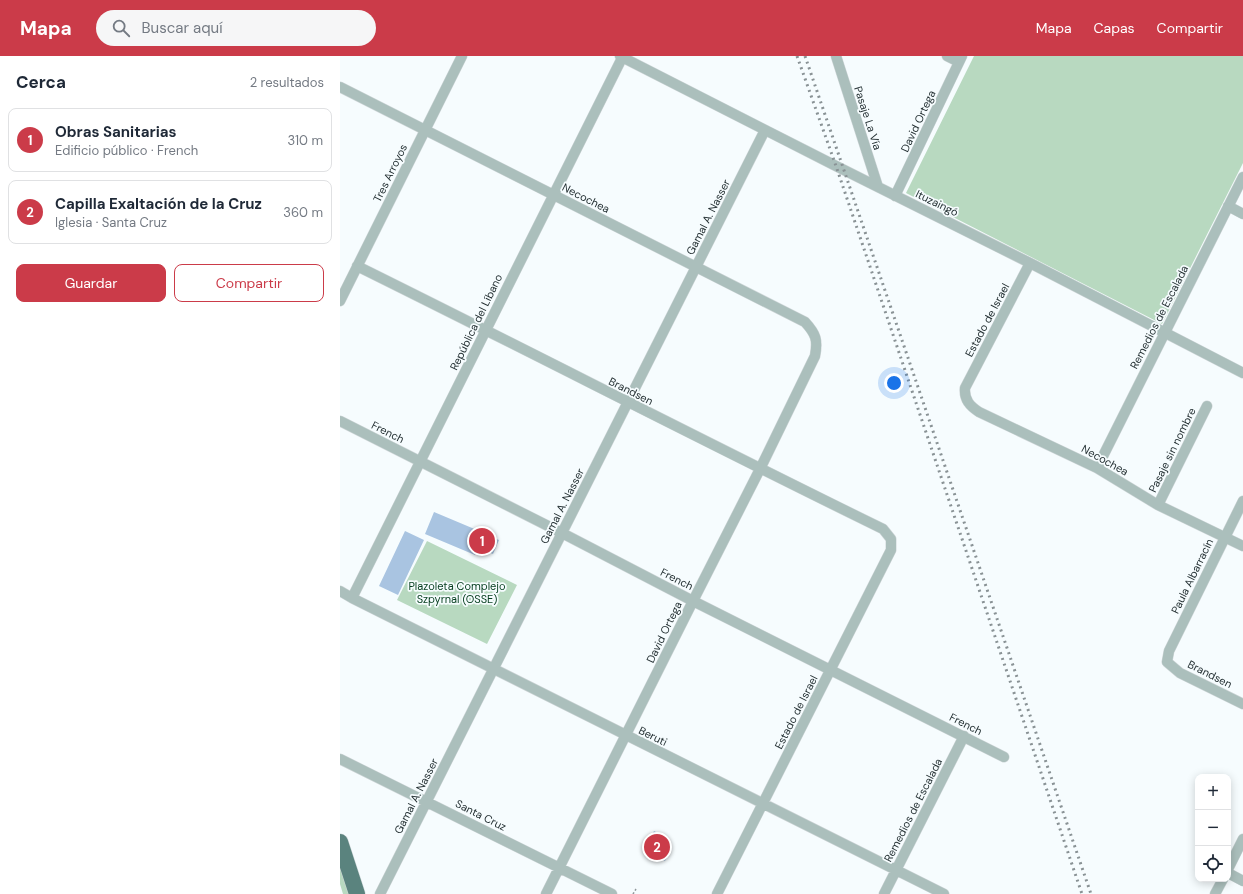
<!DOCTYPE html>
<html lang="es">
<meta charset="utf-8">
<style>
:root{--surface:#fff;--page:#f6f6f7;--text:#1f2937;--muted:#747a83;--line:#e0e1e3;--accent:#cb3b49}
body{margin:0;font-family:"DM Sans",sans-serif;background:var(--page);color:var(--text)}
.controls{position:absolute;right:12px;bottom:12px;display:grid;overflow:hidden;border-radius:8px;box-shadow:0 2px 10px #0003}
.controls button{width:36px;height:36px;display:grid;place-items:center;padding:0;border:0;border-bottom:1px solid var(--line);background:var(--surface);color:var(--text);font:20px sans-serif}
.you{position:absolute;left:554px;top:327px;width:14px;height:14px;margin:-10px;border:3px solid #fff;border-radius:50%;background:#1a73e8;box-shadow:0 0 0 6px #1a73e833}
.badge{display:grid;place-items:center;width:26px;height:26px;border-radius:50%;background:var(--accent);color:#fff;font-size:13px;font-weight:700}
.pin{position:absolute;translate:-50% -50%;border:2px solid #fff;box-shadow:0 1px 4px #0006}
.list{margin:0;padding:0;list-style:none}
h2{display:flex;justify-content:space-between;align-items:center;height:52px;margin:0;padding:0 16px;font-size:17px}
h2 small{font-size:13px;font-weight:400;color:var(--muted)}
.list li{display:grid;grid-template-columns:26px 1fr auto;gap:12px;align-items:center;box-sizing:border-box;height:64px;margin:0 8px 8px;padding:0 8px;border:1px solid var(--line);border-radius:8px}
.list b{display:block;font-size:15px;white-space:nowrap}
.list p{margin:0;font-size:13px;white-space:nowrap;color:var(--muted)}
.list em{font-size:13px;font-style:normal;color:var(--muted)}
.actions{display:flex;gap:8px;padding:12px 16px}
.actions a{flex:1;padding:9px 0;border:1px solid var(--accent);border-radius:8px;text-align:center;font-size:14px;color:var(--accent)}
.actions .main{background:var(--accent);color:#fff}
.icon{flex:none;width:22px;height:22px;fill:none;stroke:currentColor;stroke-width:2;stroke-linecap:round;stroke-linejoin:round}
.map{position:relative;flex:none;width:903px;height:838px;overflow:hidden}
header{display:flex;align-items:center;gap:24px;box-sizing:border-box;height:56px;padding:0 20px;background:var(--accent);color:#fff}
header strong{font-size:19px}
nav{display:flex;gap:22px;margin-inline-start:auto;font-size:14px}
.search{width:280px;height:36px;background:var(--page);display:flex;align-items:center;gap:10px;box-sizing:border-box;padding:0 14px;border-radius:22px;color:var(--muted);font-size:15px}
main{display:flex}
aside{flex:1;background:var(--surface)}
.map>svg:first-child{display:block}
.green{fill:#b8d9c0}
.building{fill:#a9c4e1}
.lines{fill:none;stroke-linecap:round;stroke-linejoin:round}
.minor-casing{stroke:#d0d7d9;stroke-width:11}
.trunk-casing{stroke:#d0d7d9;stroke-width:17}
.path{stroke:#8f979a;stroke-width:1.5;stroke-dasharray:2 2;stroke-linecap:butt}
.minor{stroke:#abbfbc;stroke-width:10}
.trunk{stroke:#5a837e;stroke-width:16}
.rail{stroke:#899295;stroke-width:3;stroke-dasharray:2 4;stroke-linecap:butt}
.labels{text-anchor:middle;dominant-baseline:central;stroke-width:3.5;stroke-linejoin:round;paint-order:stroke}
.street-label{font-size:11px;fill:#243033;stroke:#f6fcfe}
.park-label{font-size:11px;fill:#043d1d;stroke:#f6fcfe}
</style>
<header>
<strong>Mapa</strong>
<div class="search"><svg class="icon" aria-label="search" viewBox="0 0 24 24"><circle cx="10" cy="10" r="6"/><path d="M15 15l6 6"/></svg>Buscar aquí</div>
<nav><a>Mapa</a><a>Capas</a><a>Compartir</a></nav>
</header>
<main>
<aside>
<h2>Cerca<small>2 resultados</small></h2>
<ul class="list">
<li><span class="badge">1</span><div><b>Obras Sanitarias</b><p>Edificio público · French</p></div><em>310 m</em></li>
<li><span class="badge">2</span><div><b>Capilla Exaltación de la Cruz</b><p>Iglesia · Santa Cruz</p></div><em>360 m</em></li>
</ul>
<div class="actions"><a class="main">Guardar</a><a>Compartir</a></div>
</aside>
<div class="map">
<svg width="903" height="838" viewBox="0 0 903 838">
<rect width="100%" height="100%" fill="#f6fcfe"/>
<path class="green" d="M634,0H903V107L822,268L566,137Z
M87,485L177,529L147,588L57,544Z
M0,812L9,838H3L0,828Z"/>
<path class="building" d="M94,456L144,477L143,478L159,484L153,498L138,492L135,499L85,478Z
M65,475L84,484L58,539L39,530Z
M314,775L326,781L322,788L331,793L325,805L318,801L319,799L305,792Z"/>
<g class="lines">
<defs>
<path id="minor" d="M280,0L496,110L690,207L903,317
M496,0L538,131
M607,0L619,6
M0,31L465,266C476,278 478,284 475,300L420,413L353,545L206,838
M555,140L622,0
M888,150L903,158
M690,207L625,332C624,344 630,350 639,356L757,412L818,449L903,490
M17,210C193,297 367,387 543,473L551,483V494L377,838
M0,245L122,0
M0,365L222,477L353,545L664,701
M757,412L903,121
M903,445L829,595L827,606L840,617L903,648
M818,449L867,350
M0,535L12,542L604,838
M12,542L283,0
M0,703L272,838
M888,813L903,783
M888,817L903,825
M40,838L425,74
M544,838L624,680
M875,838L883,823"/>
<path id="trunk" d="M0,786L17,838"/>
</defs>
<use href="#minor" class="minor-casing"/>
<use href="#trunk" class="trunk-casing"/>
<path class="path" d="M293,838L296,833"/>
<use href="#minor" class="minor"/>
<use href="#trunk" class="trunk"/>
<path class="rail" d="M457,0L496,110L742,838
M465,0L751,838"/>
</g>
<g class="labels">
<g class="street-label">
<text transform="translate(528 62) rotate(72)">Pasaje La Vía</text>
<text transform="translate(578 65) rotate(-65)">David Ortega</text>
<text transform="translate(50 117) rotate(-64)">Tres Arroyos</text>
<text transform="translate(246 142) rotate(27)">Necochea</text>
<text transform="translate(597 147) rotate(26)">Ituzaingó</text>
<text transform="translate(368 161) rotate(-63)">Gamal A. Nasser</text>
<text transform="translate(819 261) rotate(-63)">Remedios de Escalada</text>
<text transform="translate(647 264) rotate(-62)">Estado de Israel</text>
<text transform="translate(136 266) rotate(-64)">República del Líbano</text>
<text transform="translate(291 335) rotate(27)">Brandsen</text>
<text transform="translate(48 376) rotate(27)">French</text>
<text transform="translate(832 394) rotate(-64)">Pasaje sin nombre</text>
<text transform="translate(765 404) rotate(29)">Necochea</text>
<text transform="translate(222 450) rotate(-63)">Gamal A. Nasser</text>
<text transform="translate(852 520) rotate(-64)">Paula Albarracín</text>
<text transform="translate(337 523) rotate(27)">French</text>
<text transform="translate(324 576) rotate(-64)">David Ortega</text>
<text transform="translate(870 618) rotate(27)">Brandsen</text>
<text transform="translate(456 656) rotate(-63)">Estado de Israel</text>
<text transform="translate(626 668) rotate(27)">French</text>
<text transform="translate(313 680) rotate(26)">Beruti</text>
<text transform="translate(76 740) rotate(-63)">Gamal A. Nasser</text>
<text transform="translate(573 754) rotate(-63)">Remedios de Escalada</text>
<text transform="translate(141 759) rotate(27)">Santa Cruz</text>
</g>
<g class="park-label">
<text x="117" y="530">Plazoleta Complejo<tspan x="117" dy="13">Szpyrnal (OSSE)</tspan></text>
</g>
</g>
</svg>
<div class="controls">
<button>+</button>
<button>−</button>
<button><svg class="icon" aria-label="locate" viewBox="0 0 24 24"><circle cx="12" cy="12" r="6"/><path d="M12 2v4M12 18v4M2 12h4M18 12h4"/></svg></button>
</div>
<div class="you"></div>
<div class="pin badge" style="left:142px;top:485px">1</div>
<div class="pin badge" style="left:317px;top:791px">2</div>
</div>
</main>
